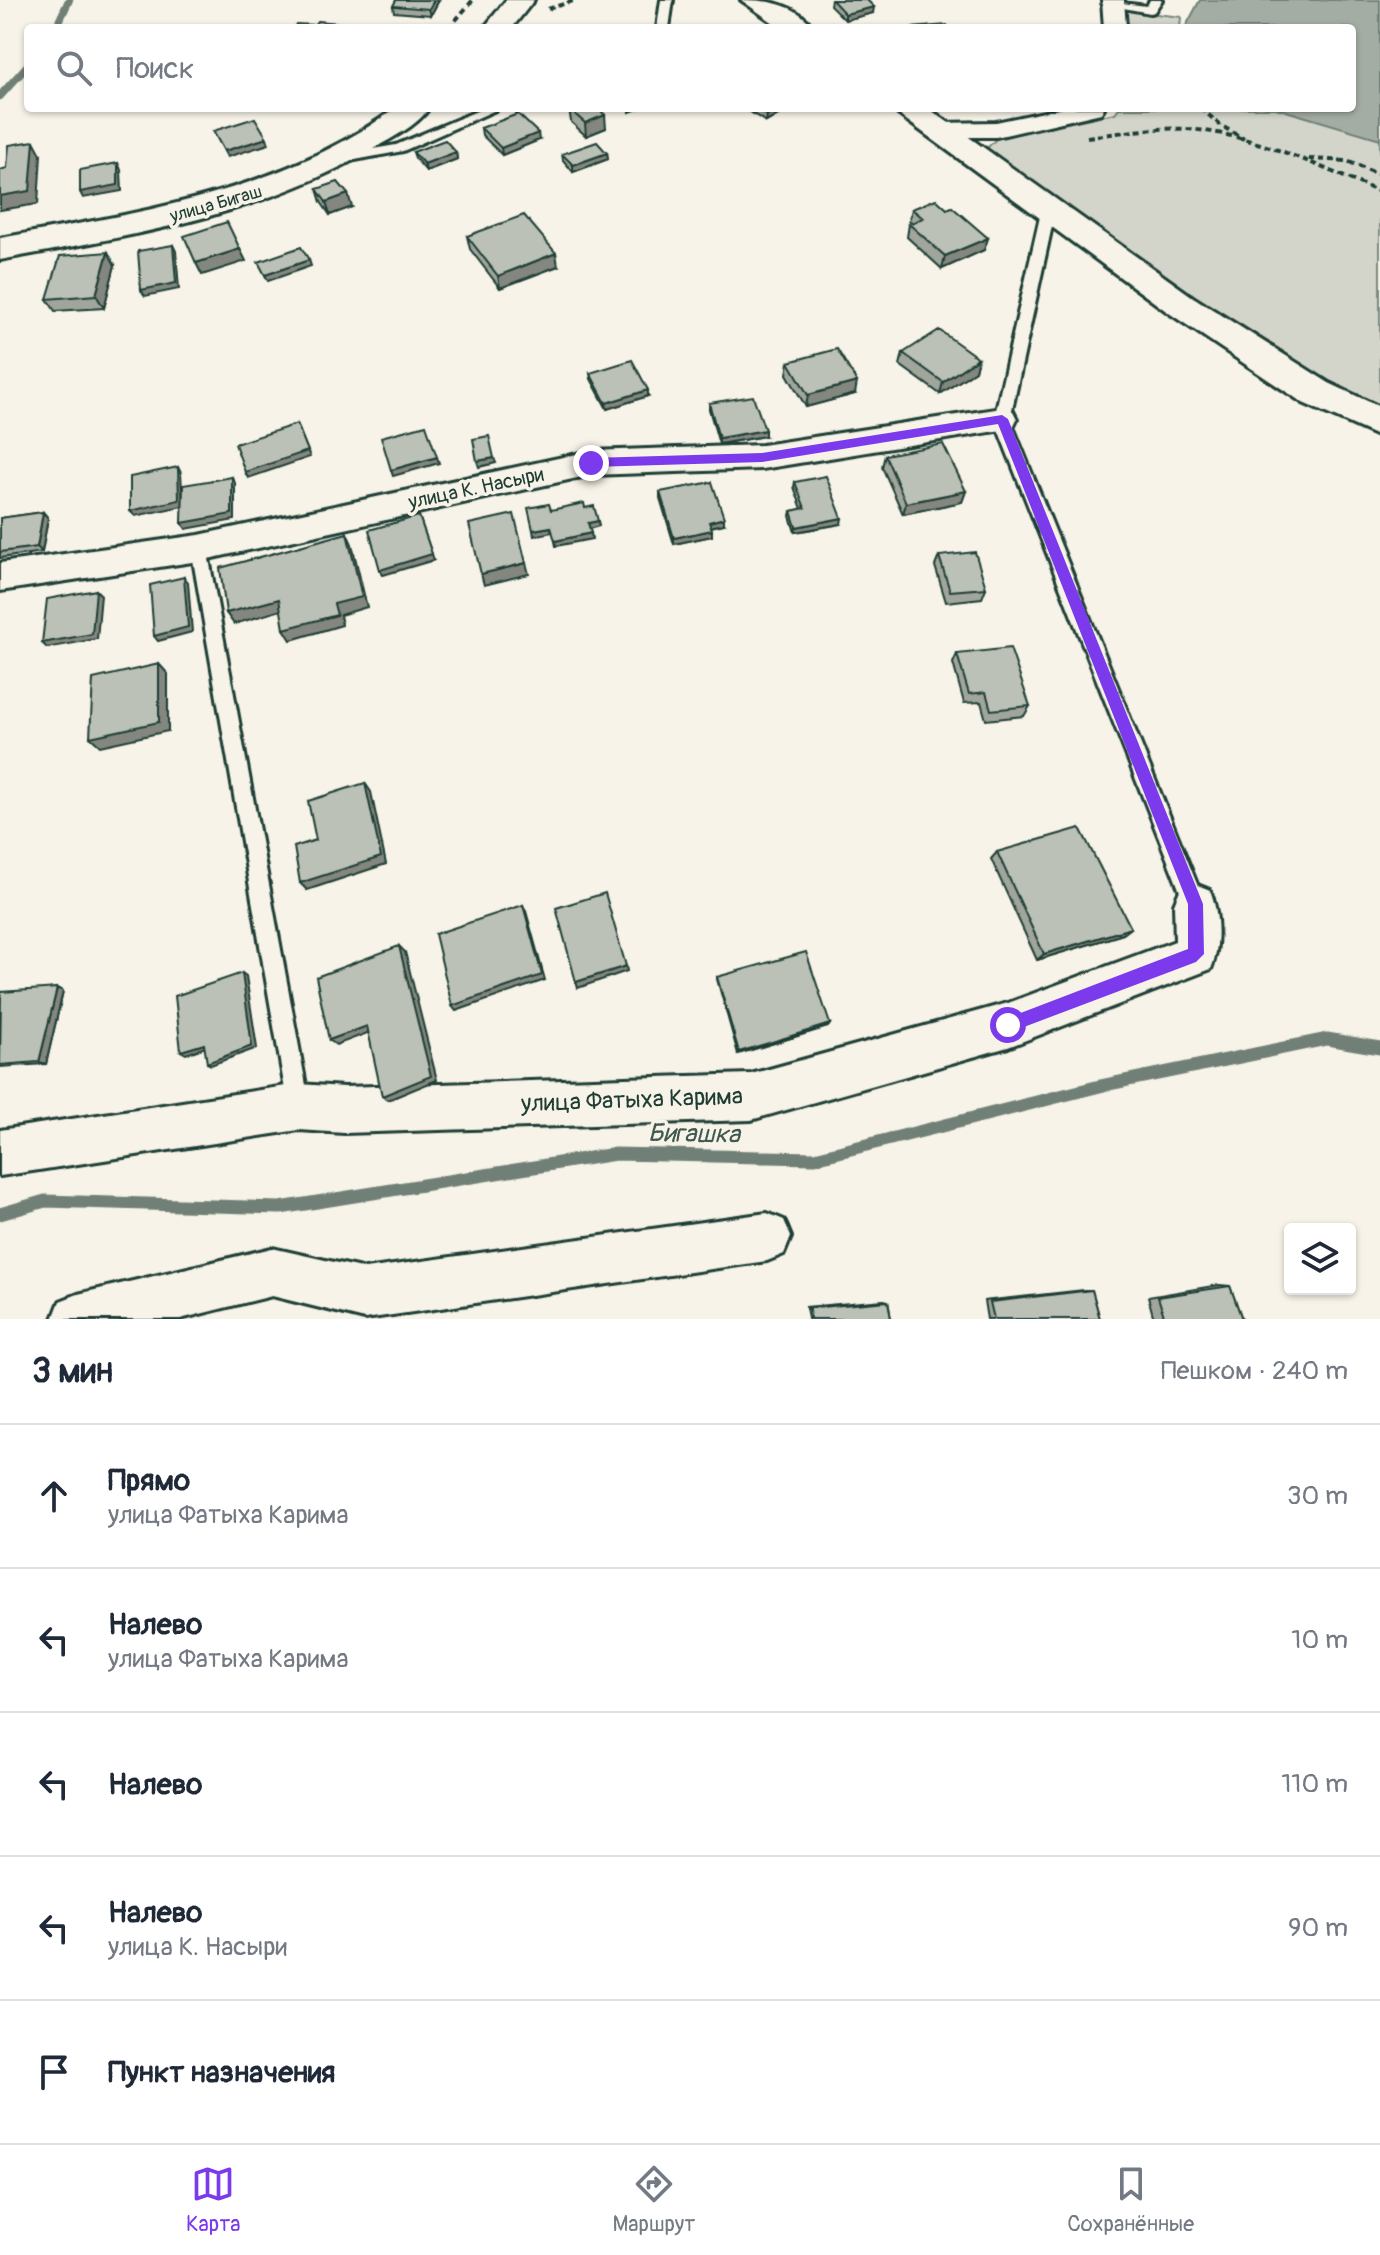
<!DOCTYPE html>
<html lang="ru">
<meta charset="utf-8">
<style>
:root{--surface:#fff;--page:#f2f2f3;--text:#1f2937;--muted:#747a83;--line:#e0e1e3;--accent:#7c3aed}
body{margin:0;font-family:Pangolin,sans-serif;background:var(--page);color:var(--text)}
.controls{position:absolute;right:24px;bottom:24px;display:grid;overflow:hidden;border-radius:8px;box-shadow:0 2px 6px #0004}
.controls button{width:72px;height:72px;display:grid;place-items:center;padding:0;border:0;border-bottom:2px solid var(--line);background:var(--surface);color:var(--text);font:40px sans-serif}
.stop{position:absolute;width:24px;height:24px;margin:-18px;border:6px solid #7c3aed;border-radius:50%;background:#fff}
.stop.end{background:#7c3aed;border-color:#fff;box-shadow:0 2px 8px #0008}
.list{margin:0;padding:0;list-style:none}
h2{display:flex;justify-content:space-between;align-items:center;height:104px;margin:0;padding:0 32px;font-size:34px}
h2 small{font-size:26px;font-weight:400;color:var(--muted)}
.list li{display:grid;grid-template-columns:52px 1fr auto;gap:24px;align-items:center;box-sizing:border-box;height:144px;padding:0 32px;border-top:2px solid var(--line)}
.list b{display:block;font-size:30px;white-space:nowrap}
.list p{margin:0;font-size:26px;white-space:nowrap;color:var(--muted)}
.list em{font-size:26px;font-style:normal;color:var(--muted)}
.icon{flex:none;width:44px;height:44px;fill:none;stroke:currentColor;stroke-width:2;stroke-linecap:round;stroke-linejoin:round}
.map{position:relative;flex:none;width:1380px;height:1319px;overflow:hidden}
.search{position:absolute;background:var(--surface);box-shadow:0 2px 6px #0004;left:24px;right:24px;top:24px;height:88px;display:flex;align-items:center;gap:20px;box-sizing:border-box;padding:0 28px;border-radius:8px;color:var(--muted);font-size:30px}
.sheet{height:824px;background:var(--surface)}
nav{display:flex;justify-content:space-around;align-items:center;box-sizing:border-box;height:112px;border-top:2px solid var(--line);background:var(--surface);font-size:22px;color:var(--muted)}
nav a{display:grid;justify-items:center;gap:4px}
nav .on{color:var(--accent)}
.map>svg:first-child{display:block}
.green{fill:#d3d5ca;stroke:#79897f;stroke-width:2}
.water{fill:#a4ada3;stroke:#6f8077;stroke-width:2}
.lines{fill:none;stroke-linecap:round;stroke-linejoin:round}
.stream-far1{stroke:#6f8077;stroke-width:8}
.stream{stroke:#6f8077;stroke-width:13}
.lane-casing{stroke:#1f3d34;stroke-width:6}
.street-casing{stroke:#1f3d34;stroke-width:6}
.secondary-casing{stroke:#1f3d34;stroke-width:6}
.primary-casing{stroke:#1f3d34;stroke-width:6}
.path{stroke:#1f3d34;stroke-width:4;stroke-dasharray:6 4;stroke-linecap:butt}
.lane{fill:#f7f3e8;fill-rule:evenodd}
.street{fill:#f7f3e8;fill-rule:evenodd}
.secondary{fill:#f7f3e8;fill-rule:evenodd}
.primary{fill:#f7f3e8;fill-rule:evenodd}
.wall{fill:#a1a69d;stroke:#1f3d34;stroke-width:2}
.shaded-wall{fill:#83877f;stroke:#1f3d34;stroke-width:2}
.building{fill:#bbc1b6;stroke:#1f3d34;stroke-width:2}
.route{fill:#7c3aed}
.labels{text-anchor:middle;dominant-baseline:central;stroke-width:7;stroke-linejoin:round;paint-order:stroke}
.far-street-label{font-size:18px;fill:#1f3d34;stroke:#f7f3e8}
.street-label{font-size:20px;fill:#1f3d34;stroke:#f7f3e8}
.near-street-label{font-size:24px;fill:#1f3d34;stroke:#f7f3e8}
.near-water-label{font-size:26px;font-style:italic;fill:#405950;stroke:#f7f3e8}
</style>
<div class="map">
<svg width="1380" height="1319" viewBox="0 0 1380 1319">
<rect width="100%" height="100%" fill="#f7f3e8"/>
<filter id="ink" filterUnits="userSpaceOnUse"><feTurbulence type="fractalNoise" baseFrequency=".0125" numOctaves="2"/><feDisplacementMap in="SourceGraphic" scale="16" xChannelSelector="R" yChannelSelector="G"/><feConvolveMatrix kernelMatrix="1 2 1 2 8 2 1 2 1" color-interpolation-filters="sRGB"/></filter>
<g filter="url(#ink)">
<path class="green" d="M1122,10L1181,17L1180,28H1125Z
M1119,108H1293L1380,131V405L1330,388L1224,324L997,164L986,149L998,137L1115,113Z"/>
<path class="water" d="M1200,0H1380V139L1276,108H1352V28H1185Z"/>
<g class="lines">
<path class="stream-far1" d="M56,28L69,0
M0,96L28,65"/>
<path class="stream" d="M0,1214L45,1201L280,1208L615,1154L815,1158L1100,1086L1327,1039L1380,1048"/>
<defs>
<path id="lane" d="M661,0H673L669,28H657Z
M1150,0H1162L1154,12L1150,13L1107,5L1113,2L1147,6Z
M484,108H500L403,151L339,163L333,159L339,155L396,145Z
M1048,208L1055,212L1010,419L1205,904L1202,911L1195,914L1188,911L1185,904L994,419L1041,212Z
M199,541L207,548L310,1107L307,1115L299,1118L291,1115L288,1107L191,548Z"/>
<path id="street" d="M1102,0H1124L1126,28H1104Z
M1063,108H1104L1101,113L996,137H937L928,135L925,130L928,125L937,123L996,122Z
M1002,408L1013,411L1017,419L1013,427L1002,430L762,469L591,475L199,561L0,591V563L199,535L591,451L762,445Z
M1195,884L1210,890C1219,913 1221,945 1211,969L1008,1047L751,1120L344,1133L299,1130L0,1176V1130L299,1084L344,1087L751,1074L1008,1003L1175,941L1174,904L1180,890Z
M767,1213L784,1220L791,1237L784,1254L767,1261L365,1319L272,1296L180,1319H53L60,1301L78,1294L272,1248L365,1269Z"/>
<path id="secondary" d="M741,0C768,0 797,4 814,28H781Z
M894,108H928L1193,297L1329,383L1380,407V437L1303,403L1169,313L898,114Z"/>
<path id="primary" d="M506,0H534L512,28H484Z
M396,108H429C417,126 393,137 375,148C260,216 129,236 0,260V238C138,213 279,193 396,108Z"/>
</defs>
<use href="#lane" class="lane-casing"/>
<use href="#street" class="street-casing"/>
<use href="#secondary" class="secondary-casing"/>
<use href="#primary" class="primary-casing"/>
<path class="path" d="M548,9L576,0
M449,28L473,0
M1201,108L1220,125L1244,139
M1087,137C1120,133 1153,127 1186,129C1253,133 1319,167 1380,192
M1309,159L1347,161L1380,175"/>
<use href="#lane" class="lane"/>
<use href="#street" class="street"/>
<use href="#secondary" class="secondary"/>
<use href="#primary" class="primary"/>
</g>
<path class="wall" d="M439,0L431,15L394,12L393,6Z
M831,0H867L873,13L845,20L830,5Z
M569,108H598L606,128L586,136L571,122Z
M744,108H790L766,122Z
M481,128L539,140L502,155L482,135Z
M413,152H456L457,159L426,171L415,158Z
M607,153L608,159L573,172L563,160L562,154Z
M317,189L352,207L330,215L321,202Z
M912,209H947L988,238L984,250L942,269L907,237L909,224L912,223L909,221Z
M467,236L558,266L500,288L470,249Z
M115,265L104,308L55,311L47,299Z
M903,353L978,358L975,371L940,394L900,365Z
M789,362L855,394L806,407L787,374Z
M590,373L648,396L607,409L591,379Z
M709,403L765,436L719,444L709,409Z
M885,455L966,491L962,502L903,514L882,467Z
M795,482L841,524L795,532L790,516L791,511L802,509L794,487Z
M660,492L724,524L711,527L712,536L674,544L660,498Z
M43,512L48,518L42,552L0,558V518Z
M939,556L986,588L982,598L946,602L935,566Z
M957,654L1030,706L1024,716L986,720L981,702L964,703L953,663Z
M997,852L1131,928L1123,934L1037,960L991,859Z
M717,977L830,1024L828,1027L738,1054L717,979Z
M57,988L63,991L46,1064L0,1067V995Z
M1219,1285L1230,1286L1242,1319H1154L1148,1297Z
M1084,1290H1092L1100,1319H987L984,1301Z
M884,1300L888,1301L891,1319H808L806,1307Z"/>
<path class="shaded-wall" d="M434,0H439L431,15L429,9Z
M874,7L873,13L845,20V14Z
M630,108H640L630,112Z
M779,108H790L766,122L767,115Z
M605,115L606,128L586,136L585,123Z
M538,133L539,140L502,155L501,148Z
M267,138L269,144L227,157L224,151Z
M34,141L41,154L38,204L0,210V196Z
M456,152L457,159L426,171L424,164Z
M607,153L608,159L573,172V165Z
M118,163L121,170L122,191L83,198L80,192Z
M348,194L352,207L330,215L326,202Z
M988,238L984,250L942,269L945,256Z
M173,245L176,251L179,289L145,296L141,290Z
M240,249L246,261L202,275L196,263Z
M108,252L115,265L104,308L96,295Z
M556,253L558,266L500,288L498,276Z
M309,260L311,266L268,281L265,275Z
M978,358L975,371L940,394L943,382Z
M857,382L855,394L806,407L808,395Z
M648,390V396L607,409L606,403Z
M297,424L310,457L248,478L245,472Z
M765,430V436L719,444V438Z
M437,457L439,463L393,476L391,470Z
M494,458L496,463L479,467L477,461Z
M178,467L181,473L183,506L135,516L130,511Z
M232,477L235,483V520L186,529L182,523Z
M966,491L962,502L903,514L906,503Z
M43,512L48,518L42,552L37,547Z
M419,516L434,560L383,575L380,570Z
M724,518V524L709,527V522Z
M842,518L841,524L795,532L796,527Z
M598,521L599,526L589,529L588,523Z
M551,527L552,532L534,536L533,530Z
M712,530V536L674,544V538Z
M347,533L352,544L367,607L340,615L342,625L291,640L284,629L334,604Z
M591,533L592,539L556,546L555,541Z
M526,563L529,574L484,585L481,574Z
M184,577L188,582L192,632L158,641L154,636Z
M96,590L101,595L97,639L47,648L42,643Z
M279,599L285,609L234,624L226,613Z
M159,664L168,674V731L100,746L90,737Z
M365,783L371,792L386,864L307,890L300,883Z
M523,905L526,911L545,980L456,1011L452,1006Z
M1131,928L1123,934L1037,960L1044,954Z
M399,946L405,952L437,1080L388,1100L382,1096Z
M626,966L627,971L578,988L576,982Z
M242,973L246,976L257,1048L211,1065L207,1063Z
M57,988L63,991L46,1064L39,1062Z
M830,1024L828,1027L738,1054L739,1052Z
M367,1026L373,1031L336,1045L329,1040Z
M204,1044L209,1046L186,1054L181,1051Z"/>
<path class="building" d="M396,0H434L429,9L393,6Z
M832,0H867L874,7L845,14Z
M317,21L341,23L338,28H294L296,24L314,25Z
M947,25L948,28H910Z
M572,108H598L605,115L585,123L569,109Z
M755,108H779L767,115Z
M518,114L538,133L501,148L481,128Z
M255,118L267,138L224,151L213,131Z
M445,140L456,152L424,164L413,152Z
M34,141L30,191L0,196V170L7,168L9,145Z
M597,142L607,153L573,165L562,154Z
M118,163V185L80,192V170Z
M338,182L348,194L326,202L317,189Z
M936,199L947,209L952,207L988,238L945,256L909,224L923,218L912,209Z
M524,215L556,253L498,276L467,236Z
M227,222L240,249L196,263L184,236Z
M173,245L176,283L141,290L138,251Z
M301,247L309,260L265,275L258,262Z
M108,252L96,295L47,299L60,256Z
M939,330L978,358L943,382L903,353Z
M837,349L857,382L808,395L789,362Z
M632,360L648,390L606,403L590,373Z
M753,396L765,430L719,438L709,403Z
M297,424L308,451L245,472L235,444Z
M426,425L437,457L391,470L381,437Z
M489,436L494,458L477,461L473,439Z
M943,444L966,491L906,503L885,455Z
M178,467L179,500L130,511V477Z
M826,476L842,518L796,527L791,511L805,508L795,482Z
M232,477V514L182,523L183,485Z
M712,482L724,518L709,522L712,530L674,538L660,492Z
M584,503L585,508L594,506L598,521L588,523L591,533L555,541L551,527L533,530L528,508L549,504L551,510Z
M43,512L37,547L0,552V518Z
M514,514L526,563L481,574L469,524Z
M419,516L432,554L380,570L369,530Z
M347,533L362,597L334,604L337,615L284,629L279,599L226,613L220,568Z
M975,552L986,588L950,591L939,556Z
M184,577L188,627L154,636L150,585Z
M96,590L92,634L42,643L47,599Z
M1010,648L1030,706L991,710L986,692L969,694L957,654Z
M159,664V722L90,737L93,679Z
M365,783L381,857L300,883L294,847L316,840L308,801Z
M1080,828L1131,928L1044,954L997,852Z
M605,893L626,966L576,982L556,908Z
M523,905L542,975L452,1006L435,934Z
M399,946L431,1076L382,1096L367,1026L329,1040L316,977Z
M806,952L830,1024L739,1052L717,977Z
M242,973L252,1046L207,1063L204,1044L181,1051L175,996Z
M57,988L39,1062L0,1065L1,992Z
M1230,1286L1242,1319H1165L1158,1297Z
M1092,1290L1100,1319H994L990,1302Z
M888,1301L891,1319H810L809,1308Z"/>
</g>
<path class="route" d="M1002,415L1008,419L1203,904L1204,954L1196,962L1008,1033L1000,1025L1002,1020L1188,949V904L998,424L762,462L591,467L586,463L591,458L762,453Z"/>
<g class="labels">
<g class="far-street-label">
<text transform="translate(216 204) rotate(-16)">улица Бигаш</text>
</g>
<g class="street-label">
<text transform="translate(476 488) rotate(-12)">улица К. Насыри</text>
</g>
<g class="near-street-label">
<text transform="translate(632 1100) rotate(-2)">улица Фатыха Карима</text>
</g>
<g class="near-water-label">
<text transform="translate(694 1134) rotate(1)">Бигашка</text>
</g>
</g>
</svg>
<div class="controls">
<button><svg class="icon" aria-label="layers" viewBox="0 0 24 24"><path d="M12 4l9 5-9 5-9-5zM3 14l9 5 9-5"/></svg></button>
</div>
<div class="stop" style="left:1008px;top:1025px"></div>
<div class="stop end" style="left:591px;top:463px"></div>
<div class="search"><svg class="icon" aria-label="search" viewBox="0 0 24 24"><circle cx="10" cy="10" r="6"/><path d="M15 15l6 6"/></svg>Поиск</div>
</div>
<section class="sheet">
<h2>3 мин<small>Пешком · 240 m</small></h2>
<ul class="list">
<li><svg class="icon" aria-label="ahead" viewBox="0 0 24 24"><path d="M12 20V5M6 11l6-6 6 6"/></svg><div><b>Прямо</b><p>улица Фатыха Карима</p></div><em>30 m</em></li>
<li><svg class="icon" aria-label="left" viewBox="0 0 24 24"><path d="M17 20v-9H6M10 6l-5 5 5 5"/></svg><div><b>Налево</b><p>улица Фатыха Карима</p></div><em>10 m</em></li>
<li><svg class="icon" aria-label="left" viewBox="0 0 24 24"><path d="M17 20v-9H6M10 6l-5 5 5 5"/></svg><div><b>Налево</b></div><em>110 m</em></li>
<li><svg class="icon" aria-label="left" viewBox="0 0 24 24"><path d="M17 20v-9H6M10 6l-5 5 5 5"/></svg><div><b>Налево</b><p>улица К. Насыри</p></div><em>90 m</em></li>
<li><svg class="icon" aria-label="arrive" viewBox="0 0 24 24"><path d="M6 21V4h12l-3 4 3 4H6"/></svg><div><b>Пункт назначения</b></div></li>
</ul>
</section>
<nav>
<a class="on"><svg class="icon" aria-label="map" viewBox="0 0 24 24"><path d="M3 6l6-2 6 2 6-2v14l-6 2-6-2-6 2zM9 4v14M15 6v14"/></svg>Карта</a>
<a><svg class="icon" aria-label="directions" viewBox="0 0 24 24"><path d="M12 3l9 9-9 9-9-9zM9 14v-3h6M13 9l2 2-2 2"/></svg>Маршрут</a>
<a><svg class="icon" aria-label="saved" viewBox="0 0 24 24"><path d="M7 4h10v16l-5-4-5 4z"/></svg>Сохранённые</a>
</nav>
